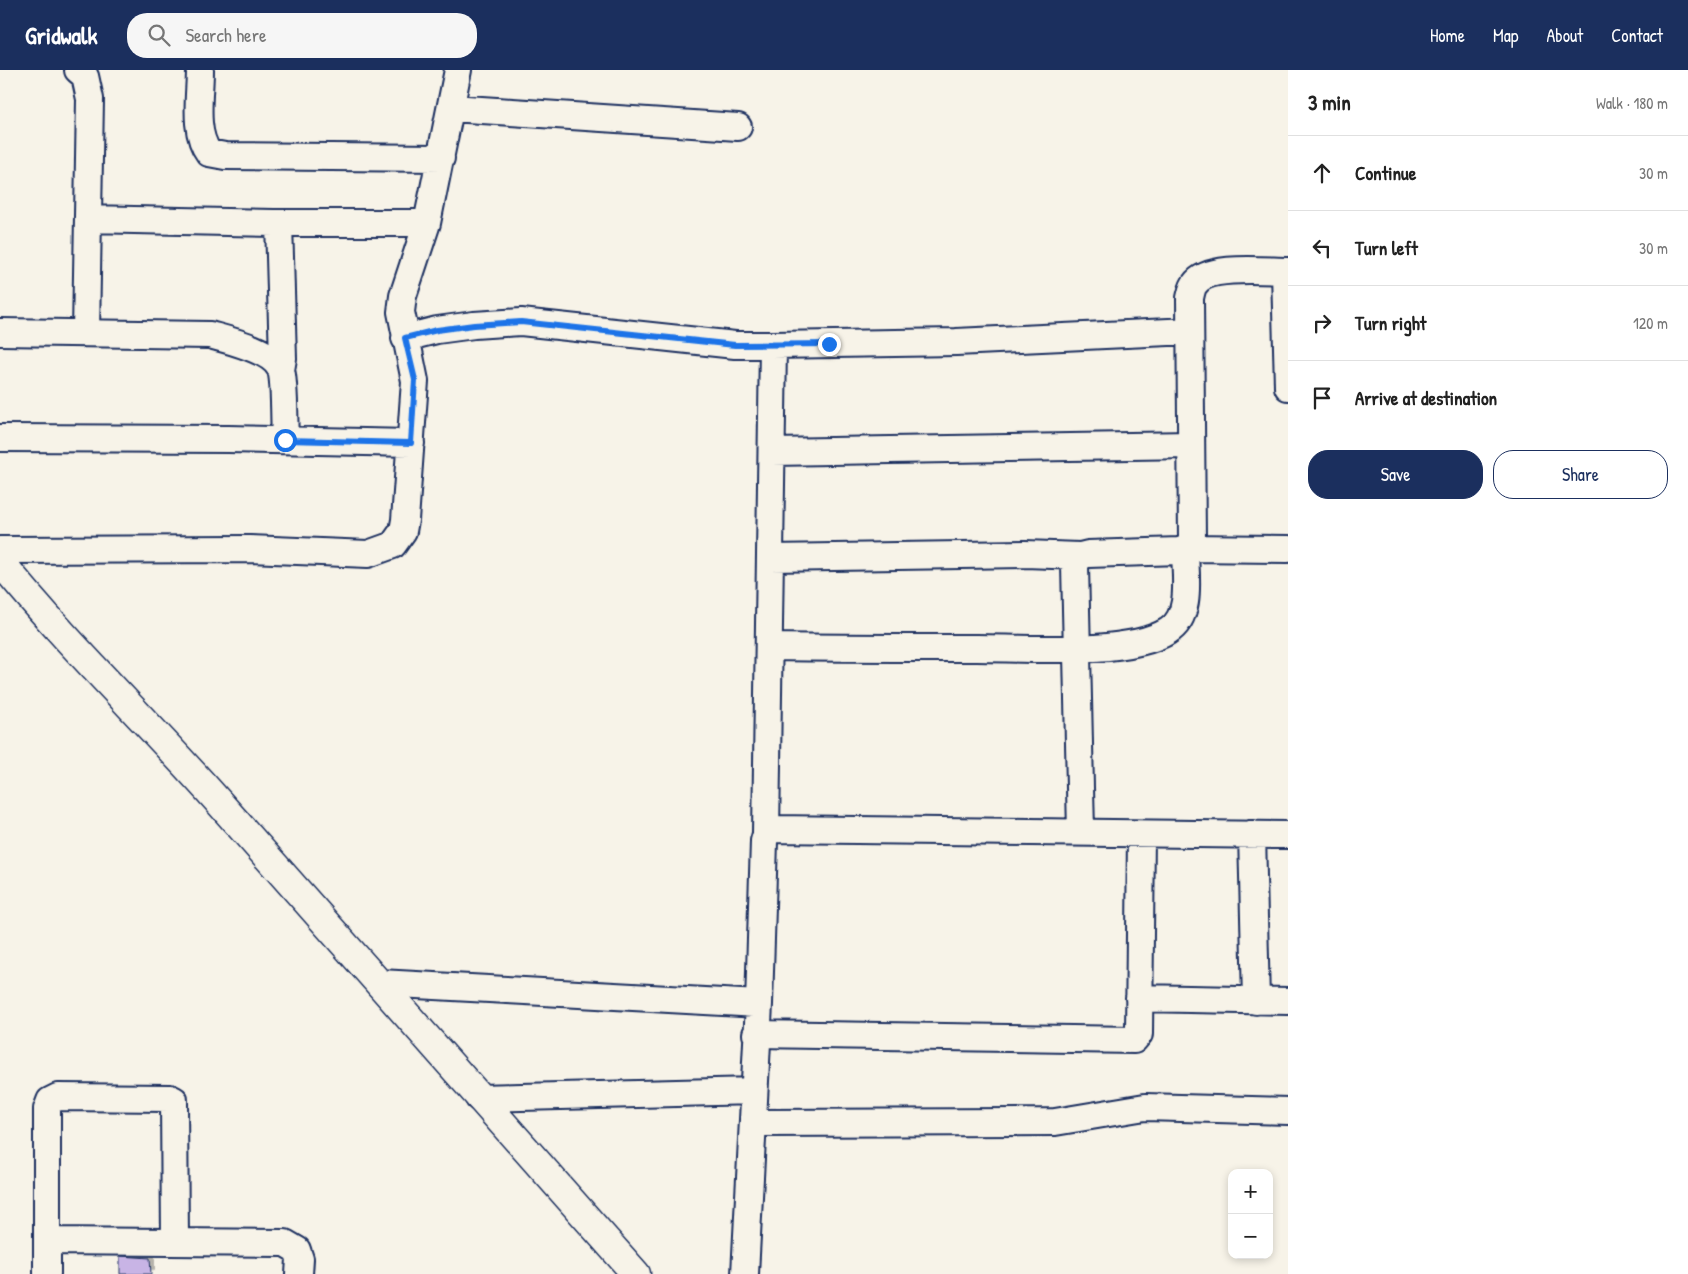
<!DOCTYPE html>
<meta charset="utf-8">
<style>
:root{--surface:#fff;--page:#f6f6f6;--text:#222;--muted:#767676;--line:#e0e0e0;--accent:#1b2f5e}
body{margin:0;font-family:"Patrick Hand",sans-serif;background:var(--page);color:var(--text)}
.controls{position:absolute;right:15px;bottom:15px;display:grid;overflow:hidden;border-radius:10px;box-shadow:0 2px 8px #0003}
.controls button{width:45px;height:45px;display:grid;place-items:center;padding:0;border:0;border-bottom:1px solid var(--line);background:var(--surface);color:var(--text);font:25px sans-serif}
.stop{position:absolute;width:15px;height:15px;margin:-11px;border:4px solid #1a73e8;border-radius:50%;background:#fff}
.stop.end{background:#1a73e8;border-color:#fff;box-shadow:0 1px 5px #0008}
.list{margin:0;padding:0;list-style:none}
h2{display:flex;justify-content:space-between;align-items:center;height:65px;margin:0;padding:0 20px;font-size:21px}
h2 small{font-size:16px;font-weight:400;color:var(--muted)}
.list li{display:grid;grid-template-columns:32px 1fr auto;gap:15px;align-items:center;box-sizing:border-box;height:75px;padding:0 20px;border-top:1px solid var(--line)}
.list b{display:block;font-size:19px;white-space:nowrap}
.list em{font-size:16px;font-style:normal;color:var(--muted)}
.actions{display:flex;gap:10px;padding:15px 20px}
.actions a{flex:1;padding:11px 0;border:1px solid var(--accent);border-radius:20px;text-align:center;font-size:18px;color:var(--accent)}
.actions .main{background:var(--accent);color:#fff}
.icon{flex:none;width:28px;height:28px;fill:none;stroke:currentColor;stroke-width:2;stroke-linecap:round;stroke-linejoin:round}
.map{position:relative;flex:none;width:1288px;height:1204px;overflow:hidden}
header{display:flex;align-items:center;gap:30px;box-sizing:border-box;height:70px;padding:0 25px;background:var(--accent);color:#fff}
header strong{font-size:24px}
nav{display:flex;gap:28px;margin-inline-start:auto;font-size:18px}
.search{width:350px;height:45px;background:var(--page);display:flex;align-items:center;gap:12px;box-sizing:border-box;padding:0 18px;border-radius:20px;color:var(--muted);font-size:19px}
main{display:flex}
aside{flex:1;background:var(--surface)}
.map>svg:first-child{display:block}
.building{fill:#c8b4e5;stroke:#1b2f5e;filter:url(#shadow)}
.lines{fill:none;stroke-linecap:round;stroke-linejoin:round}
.street-casing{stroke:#1b2f5e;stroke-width:30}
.secondary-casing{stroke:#1b2f5e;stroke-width:31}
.street{stroke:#f7f3e8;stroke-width:26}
.secondary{stroke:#f7f3e8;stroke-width:28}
.route{stroke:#1a73e8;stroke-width:6}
</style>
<header>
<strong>Gridwalk</strong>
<div class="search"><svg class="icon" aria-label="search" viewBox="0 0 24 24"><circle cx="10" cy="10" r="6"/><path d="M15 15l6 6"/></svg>Search here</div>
<nav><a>Home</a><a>Map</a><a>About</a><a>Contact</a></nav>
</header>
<main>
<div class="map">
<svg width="1288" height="1204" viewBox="0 0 1288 1204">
<defs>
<filter id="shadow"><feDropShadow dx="4.5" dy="-4.5" stdDeviation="0" flood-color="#0004"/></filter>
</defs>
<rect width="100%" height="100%" fill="#f7f3e8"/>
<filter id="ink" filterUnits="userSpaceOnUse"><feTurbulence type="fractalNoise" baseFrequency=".02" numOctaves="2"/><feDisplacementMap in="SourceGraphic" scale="10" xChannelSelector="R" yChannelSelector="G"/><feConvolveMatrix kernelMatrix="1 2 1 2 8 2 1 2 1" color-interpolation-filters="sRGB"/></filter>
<g filter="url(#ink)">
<path class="building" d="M120,1186L150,1188L151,1204H120Z"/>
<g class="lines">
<defs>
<path id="street" d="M78,0L85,6L90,29L86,263
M200,0C200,26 193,62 209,83L225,86L441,88
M451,38L738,57
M88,149L274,153H427
M279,153L283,288L281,300
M1285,201L1288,317
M0,262L210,265C228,270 273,280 281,300C285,312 284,356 285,370
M405,268L437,260L474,255L521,252L735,275H773L956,272L1190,261
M0,368L228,369L411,373
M772,382L1191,375
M1188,478L1288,479
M0,480L250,479L368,484L393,475L403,461L405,450L415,311L401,242L403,226L427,153L458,0
M771,488L1025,484L1080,486
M769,577C838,578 908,578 977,578C1025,578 1129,586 1168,561C1193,546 1185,504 1185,480
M1081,762L1075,495L1080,486L1088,484L1179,481L1188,478L1192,470L1190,228C1191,224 1192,217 1195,214C1208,194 1266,201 1288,201
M766,764L773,275
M1252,764L1256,931
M380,913L759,934
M1139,928L1288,931
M756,964L1134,970L1139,964L1141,764
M479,1028L754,1021
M753,1053L1055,1052L1145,1037L1288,1041
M47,1171L285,1173L297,1180L300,1189L299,1204
M47,1204V1039L50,1031L58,1027L170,1028L174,1030L175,1172
M745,1204L759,934L764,771L766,764L773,759L1288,765"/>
<path id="secondary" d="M0,491C67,574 145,649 216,729C357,887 495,1046 636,1204"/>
</defs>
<use href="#street" class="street-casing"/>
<use href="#secondary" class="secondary-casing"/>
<use href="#street" class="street"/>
<use href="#secondary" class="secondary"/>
</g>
</g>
<g class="lines" filter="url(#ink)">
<path class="route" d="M285,370L411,373L415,310L405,268L437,260L474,255L521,252L735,275L829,274"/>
</g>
</svg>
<div class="controls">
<button>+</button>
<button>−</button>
</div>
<div class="stop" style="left:285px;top:370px"></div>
<div class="stop end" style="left:829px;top:274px"></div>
</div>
<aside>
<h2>3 min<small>Walk · 180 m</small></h2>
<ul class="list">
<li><svg class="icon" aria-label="ahead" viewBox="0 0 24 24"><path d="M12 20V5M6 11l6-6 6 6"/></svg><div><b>Continue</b></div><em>30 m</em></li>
<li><svg class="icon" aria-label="left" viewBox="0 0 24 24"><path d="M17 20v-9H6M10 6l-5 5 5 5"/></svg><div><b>Turn left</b></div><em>30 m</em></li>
<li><svg class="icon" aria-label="right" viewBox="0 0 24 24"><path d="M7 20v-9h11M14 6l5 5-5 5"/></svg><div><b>Turn right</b></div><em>120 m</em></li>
<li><svg class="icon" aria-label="arrive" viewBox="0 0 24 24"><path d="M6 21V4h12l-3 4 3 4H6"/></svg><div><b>Arrive at destination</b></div></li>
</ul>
<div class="actions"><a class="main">Save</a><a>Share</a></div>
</aside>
</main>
